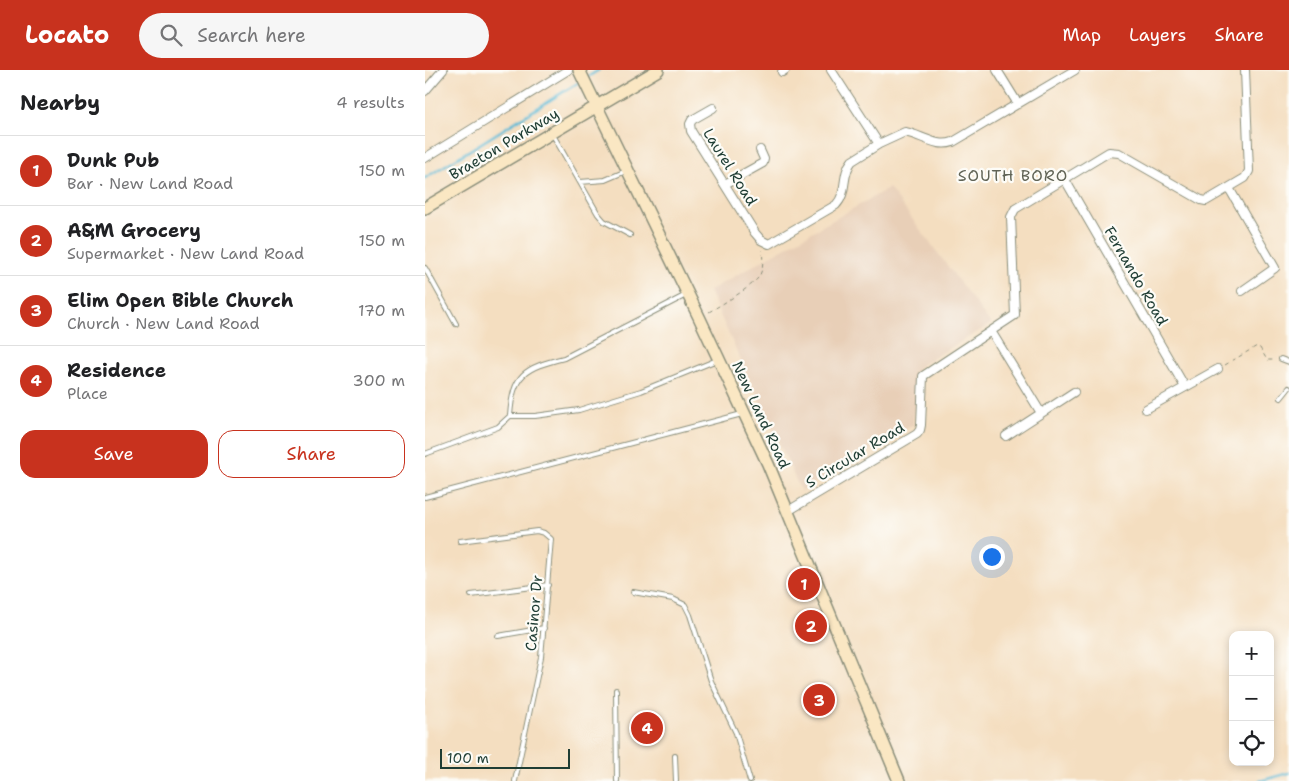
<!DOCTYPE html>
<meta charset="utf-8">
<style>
:root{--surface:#fff;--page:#f6f6f6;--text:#202124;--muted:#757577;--line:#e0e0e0;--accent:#c8321e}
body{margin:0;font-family:"Shantell Sans",sans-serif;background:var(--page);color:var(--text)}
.controls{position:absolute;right:15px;bottom:15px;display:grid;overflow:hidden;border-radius:10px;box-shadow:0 2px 8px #0003}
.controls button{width:45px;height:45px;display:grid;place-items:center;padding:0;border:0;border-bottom:1px solid var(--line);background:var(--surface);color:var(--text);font:25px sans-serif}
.scale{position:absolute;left:15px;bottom:12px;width:130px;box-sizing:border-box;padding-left:5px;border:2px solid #1f3d34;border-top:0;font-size:14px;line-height:18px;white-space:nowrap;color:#1f3d34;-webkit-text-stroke:4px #fdfcf7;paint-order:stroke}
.you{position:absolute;left:566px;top:486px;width:18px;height:18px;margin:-12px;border:4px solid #fff;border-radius:50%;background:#1a73e8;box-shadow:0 0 0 8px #1a73e833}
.badge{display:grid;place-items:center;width:32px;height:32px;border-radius:50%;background:var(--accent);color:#fff;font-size:16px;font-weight:700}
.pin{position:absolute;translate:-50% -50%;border:2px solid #fff;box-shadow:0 1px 5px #0006}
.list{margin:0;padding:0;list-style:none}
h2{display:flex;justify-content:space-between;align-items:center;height:65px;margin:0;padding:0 20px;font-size:21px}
h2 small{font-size:16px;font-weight:400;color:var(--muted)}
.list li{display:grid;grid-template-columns:32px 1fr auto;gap:15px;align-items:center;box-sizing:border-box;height:70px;padding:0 20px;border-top:1px solid var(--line)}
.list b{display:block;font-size:19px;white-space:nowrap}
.list p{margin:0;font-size:16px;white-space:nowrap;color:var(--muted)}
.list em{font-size:16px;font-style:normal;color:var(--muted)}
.actions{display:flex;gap:10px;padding:15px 20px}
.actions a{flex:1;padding:11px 0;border:1px solid var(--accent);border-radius:15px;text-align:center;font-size:18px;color:var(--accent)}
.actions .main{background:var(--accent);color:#fff}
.icon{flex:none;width:28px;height:28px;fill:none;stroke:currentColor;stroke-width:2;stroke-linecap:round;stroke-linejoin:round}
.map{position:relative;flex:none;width:864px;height:711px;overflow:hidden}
header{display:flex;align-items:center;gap:30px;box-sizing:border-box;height:70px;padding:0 25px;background:var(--accent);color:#fff}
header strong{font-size:24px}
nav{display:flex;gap:28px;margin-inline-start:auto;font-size:18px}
.search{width:350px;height:45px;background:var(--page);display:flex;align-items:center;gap:12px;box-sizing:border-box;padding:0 18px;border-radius:28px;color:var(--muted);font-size:19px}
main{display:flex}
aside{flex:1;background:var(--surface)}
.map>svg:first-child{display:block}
.built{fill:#e8cfb7}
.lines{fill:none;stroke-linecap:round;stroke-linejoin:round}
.stream{stroke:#57b9d5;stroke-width:2.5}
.lane-casing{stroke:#8a8e7a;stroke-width:6}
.street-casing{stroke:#8a8e7a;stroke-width:10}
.secondary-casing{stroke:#8a8e7a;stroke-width:14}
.path{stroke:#8a8e7a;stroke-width:1;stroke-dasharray:4 4;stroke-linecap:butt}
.lane{stroke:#fff;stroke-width:4}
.street{stroke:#fff;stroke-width:8}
.secondary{stroke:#fae7c3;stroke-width:11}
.labels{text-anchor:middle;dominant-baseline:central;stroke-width:4.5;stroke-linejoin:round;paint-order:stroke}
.street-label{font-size:15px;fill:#1f3d34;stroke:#fdfcf7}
.neighbourhood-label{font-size:16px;letter-spacing:1px;fill:#616456;stroke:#fdfcf7}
</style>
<header>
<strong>Locato</strong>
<div class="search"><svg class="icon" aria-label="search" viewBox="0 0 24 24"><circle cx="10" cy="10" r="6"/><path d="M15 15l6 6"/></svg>Search here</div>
<nav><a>Map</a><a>Layers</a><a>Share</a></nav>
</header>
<main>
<aside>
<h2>Nearby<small>4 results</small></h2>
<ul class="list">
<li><span class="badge">1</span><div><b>Dunk Pub</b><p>Bar · New Land Road</p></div><em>150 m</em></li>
<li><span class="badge">2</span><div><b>A&amp;M Grocery</b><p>Supermarket · New Land Road</p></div><em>150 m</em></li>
<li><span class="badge">3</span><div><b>Elim Open Bible Church</b><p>Church · New Land Road</p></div><em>170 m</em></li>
<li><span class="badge">4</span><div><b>Residence</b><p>Place</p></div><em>300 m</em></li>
</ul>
<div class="actions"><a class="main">Save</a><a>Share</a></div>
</aside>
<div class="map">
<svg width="864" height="711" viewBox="0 0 864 711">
<rect width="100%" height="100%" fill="#fdfcf7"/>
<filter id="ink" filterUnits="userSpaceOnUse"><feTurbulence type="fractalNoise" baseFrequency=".02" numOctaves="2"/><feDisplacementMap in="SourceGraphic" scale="10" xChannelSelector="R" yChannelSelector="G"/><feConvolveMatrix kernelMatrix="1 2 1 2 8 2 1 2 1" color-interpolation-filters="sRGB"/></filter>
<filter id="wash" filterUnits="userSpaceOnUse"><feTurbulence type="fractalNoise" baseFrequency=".0096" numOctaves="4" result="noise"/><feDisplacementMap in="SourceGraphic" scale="20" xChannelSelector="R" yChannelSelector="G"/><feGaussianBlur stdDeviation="1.12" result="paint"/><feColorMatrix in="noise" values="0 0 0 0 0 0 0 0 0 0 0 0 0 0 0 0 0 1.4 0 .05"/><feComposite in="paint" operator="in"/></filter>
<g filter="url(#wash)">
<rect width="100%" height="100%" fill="#f4dec0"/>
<path class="built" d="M464,118L566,254L493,297L488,355L376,421L284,221Z"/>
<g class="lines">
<path class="stream" d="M161,8L174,0
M0,108L156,11
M835,711L864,703"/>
</g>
</g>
<g filter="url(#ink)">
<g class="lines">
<defs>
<path id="lane" d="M128,65L173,144L179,151L205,165
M155,112L180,110L201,101
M0,198L31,254
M261,225L139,288C99,298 88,304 85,346H110L154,340L216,321L292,290
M856,289L864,292
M856,328L864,318
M0,384L73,357L85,346
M0,427L317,344
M35,471L112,461L119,463L126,469L116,587L90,711
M208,522L248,529L260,535L265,545L286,611L311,663L325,711
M46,525L123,515
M73,566L119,558
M191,620L192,711
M250,686L251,711"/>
<path id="street" d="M406,0L454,74
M572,0L593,34
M357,2L360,0
M0,21L18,0
M288,38L267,50L265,54L266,61L330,163L336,170L344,174L411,135C423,123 416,104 427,91L454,74L480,62C496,65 512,78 528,72L650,0
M0,88L143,0
M639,108L760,317
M300,114L338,93L339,89L335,80
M804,118L850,198L817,221
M566,261L616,343
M721,339L793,299
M581,366L649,322
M363,441L492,364L495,360L496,355L498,306L590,245L586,147L590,139L684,82L694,83L776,130L781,131L820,108L824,101L820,0"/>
<path id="secondary" d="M154,0L274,247L343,394L474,711
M0,138L233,0"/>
</defs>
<use href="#lane" class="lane-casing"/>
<use href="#street" class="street-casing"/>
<use href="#secondary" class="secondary-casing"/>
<path class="path" d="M284,242C297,234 324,219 333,208C339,200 338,189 337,180
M800,295L832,276L835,278L842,290H849"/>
<use href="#lane" class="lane"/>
<use href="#street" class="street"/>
<use href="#secondary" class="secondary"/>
</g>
</g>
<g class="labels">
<g class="street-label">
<text transform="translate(79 74) rotate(-31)">Braeton Parkway</text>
<text transform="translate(305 97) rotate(58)">Laurel Road</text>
<text transform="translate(711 206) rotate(60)">Fernando Road</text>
<text transform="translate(336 345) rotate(65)">New Land Road</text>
<text transform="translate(430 385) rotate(-31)">S Circular Road</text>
<text transform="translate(109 543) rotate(-85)">Casinor Dr</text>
</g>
<g class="neighbourhood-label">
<text x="588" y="105">SOUTH BORO</text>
</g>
</g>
</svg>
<div class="controls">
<button>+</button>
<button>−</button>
<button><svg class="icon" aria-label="locate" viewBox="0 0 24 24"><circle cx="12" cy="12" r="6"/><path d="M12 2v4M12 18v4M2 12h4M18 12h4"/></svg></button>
</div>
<div class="scale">100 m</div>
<div class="you"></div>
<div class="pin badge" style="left:379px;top:514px">1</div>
<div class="pin badge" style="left:386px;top:556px">2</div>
<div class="pin badge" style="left:394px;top:630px">3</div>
<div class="pin badge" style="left:222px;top:658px">4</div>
</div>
</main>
